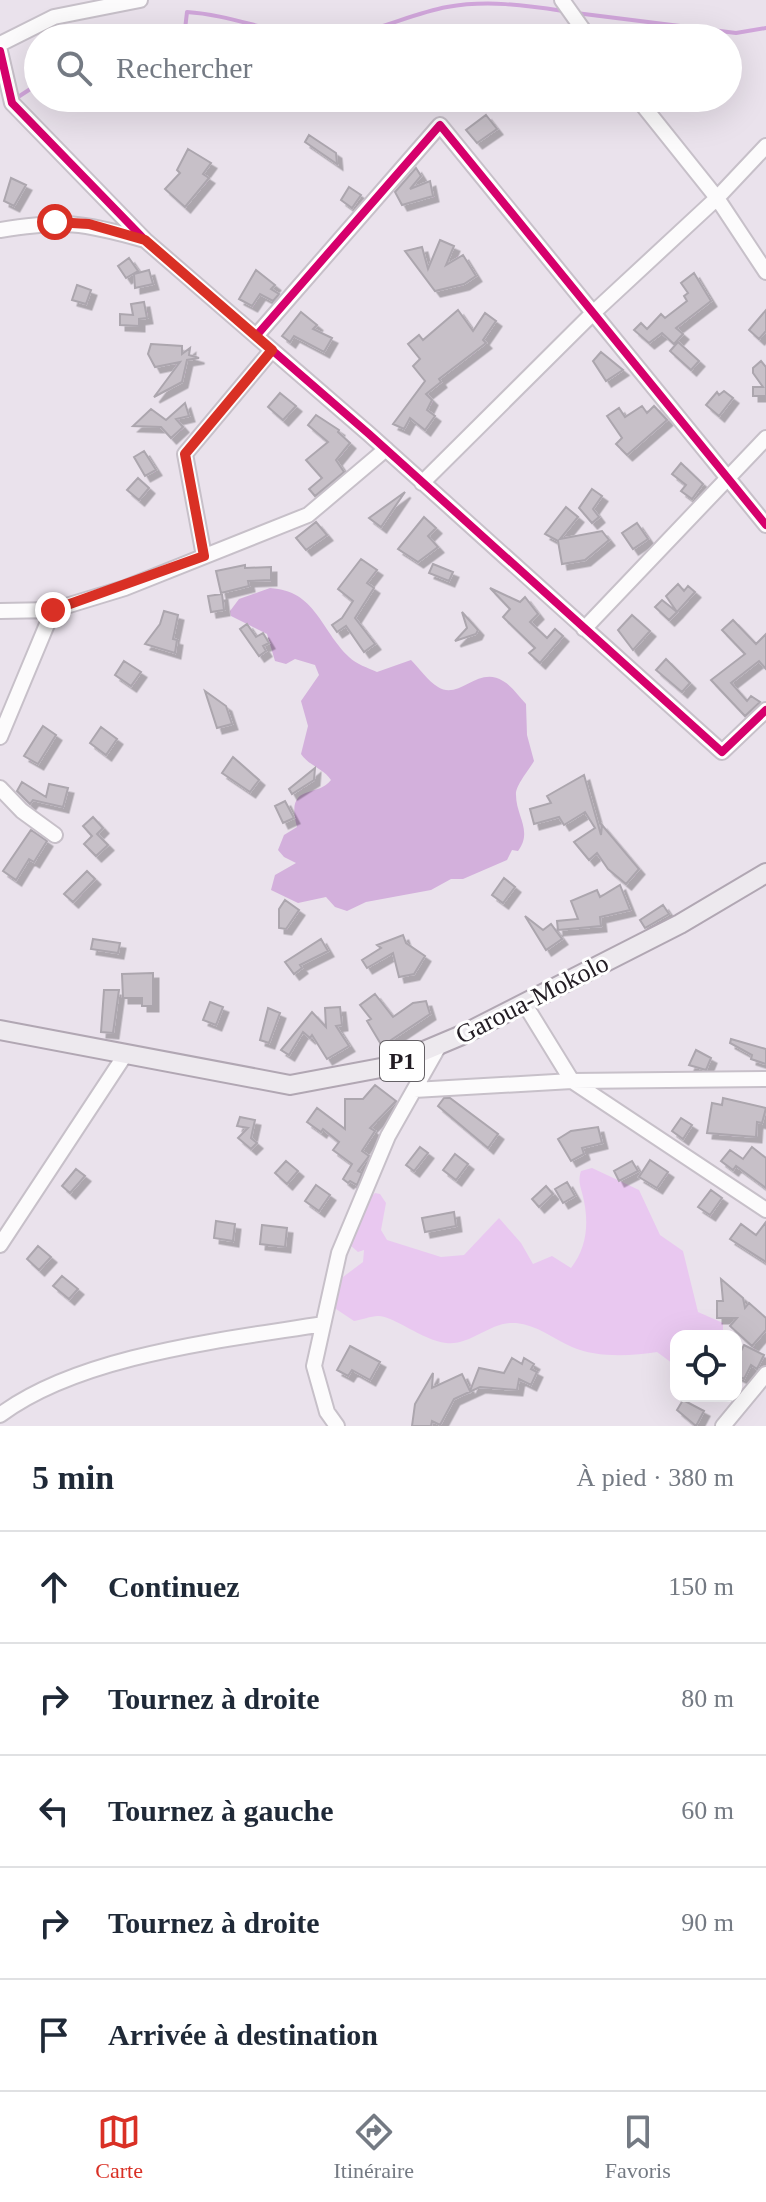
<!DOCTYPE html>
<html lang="fr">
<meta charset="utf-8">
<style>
:root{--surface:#fff;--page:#f6f6f7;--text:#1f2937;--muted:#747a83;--line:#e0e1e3;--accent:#d93025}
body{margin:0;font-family:Georgia,serif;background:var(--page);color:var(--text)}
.controls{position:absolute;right:24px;bottom:24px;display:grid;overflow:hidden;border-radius:16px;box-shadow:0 8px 32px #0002}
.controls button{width:72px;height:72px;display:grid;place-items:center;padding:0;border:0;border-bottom:2px solid var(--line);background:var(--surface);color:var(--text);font:40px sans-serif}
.stop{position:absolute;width:24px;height:24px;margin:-18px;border:6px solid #d93025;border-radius:50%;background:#fff}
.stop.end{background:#d93025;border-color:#fff;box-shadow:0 2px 8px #0008}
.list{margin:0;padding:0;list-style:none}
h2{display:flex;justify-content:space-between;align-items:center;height:104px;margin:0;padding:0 32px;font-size:34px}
h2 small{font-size:26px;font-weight:400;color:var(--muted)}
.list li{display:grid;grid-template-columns:52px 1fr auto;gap:24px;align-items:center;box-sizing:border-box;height:112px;padding:0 32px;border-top:2px solid var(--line)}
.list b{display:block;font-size:30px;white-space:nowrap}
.list em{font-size:26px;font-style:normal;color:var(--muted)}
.icon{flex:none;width:44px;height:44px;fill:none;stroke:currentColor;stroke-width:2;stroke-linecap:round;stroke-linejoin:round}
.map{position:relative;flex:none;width:766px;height:1426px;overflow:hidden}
.search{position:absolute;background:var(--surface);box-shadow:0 8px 32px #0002;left:24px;right:24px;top:24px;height:88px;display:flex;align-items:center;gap:20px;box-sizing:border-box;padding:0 28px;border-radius:44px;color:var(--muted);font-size:30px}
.sheet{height:664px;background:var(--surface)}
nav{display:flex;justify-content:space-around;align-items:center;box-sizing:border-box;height:112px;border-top:2px solid var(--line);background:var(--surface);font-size:22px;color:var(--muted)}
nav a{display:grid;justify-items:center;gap:4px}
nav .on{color:var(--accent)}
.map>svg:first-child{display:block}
.green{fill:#e9c8f0}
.forest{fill:#d3b0dc}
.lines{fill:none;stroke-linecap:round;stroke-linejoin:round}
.stream{stroke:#d0a5da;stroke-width:4}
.building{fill:#c7c0c8;stroke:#aca6ae;stroke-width:2;filter:url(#shadow)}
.minor-casing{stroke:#c7c0c9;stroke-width:18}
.major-casing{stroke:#b1a7b3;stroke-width:22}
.minor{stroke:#fcfbfc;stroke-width:14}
.major{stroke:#ede9ee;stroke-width:18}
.cycleway-casing{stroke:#fff;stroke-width:13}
.cycleway{stroke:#d6006c;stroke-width:8}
.route{stroke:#d93025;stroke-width:10}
.labels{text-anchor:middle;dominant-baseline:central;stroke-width:6;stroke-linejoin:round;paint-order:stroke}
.shield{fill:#fff;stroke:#646065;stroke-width:2}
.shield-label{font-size:24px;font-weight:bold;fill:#221c23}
.street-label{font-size:26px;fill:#221c23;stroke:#fff}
</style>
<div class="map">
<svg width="766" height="1426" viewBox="0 0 766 1426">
<defs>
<filter id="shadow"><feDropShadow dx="5.5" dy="5.5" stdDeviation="0" flood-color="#0004"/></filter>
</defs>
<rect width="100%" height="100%" fill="#eae2ec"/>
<path class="green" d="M592,1168L639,1190L660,1235L683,1251L698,1312L723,1323V1336H676V1366L657,1352C632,1356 596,1358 572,1347C554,1339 537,1325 516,1323C490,1321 471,1346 446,1343C422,1340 394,1316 378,1316C371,1316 361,1320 354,1321L333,1307L343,1277L363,1262L364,1250L358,1252L350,1245L364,1204L375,1193L380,1194L386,1203L381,1230L387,1240L441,1257L464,1255L499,1218L521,1243L533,1264L552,1256L571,1268C586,1249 589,1226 584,1201C582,1189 577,1183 581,1171Z"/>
<path class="forest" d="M270,588C316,591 320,629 349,657C356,664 368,668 377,672L411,660C419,668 428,681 438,687C459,701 478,665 503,681C512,686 519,697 526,704L527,735L534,761C529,770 515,786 516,795C516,816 533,831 518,851L512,850L507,860L463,879H451L431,890L366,902L347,911L335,907L326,897L298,903L271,890L275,875L296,863L284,857L278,850L284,835L297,827C285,782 316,799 331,780C323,768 309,766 301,754L308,726L301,701L319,675L315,665L295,659L286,664L275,661L267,634L231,616L230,611L239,599Z"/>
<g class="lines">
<path class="stream" d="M576,13L736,33L766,28
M184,38L187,12C235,15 278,37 327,37C366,37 408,14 447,7C486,0 525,5 563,11
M15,99L38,84"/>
</g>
<path class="building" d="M486,115L497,129L477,143L466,130Z
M309,135L336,153L337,164L305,142Z
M188,149L211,163L203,174L209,178L185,207L165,189L180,173L177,170Z
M416,168L421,176L410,189L430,181L433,196L402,205L395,192Z
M11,178L26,185L14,206L4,201Z
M349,187L361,195L352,208L341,200Z
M440,240L454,246L446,265L463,255L476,276L464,284L435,291L405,251L422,247L428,269Z
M129,258L138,271L126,278L118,266Z
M149,270L153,284L135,288L134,274Z
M256,270L275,285L271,289L279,294L273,301L260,294L252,306L239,299Z
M694,273L711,301L676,328L683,334L674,344L662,333L649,343L634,330L641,323L647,329L661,314L665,318L687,301L684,296L688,293L681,283Z
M77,285L91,290L86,304L72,300Z
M144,302L147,318L139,319V326L120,325V314L133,315L131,304Z
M458,310L473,331L485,313L496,321L483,340L486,343L439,379L441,382L426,394L432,400L427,410L435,416L425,430L410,418L404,429L393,424L425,381L413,366L420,359L408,344L419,335L423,340Z
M766,310V331L759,339L749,330Z
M301,312L317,325L313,329L332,338L324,352L294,336L290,342L282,336Z
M678,342L699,361L691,370L670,351Z
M151,344L182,346V354L190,348L189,355L199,358L187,360L182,382L154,397L180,362L155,367L148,354Z
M601,352L623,370L606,381L593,361Z
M761,361L766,367V396H753V387H763L753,373V368Z
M724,391L733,398L719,416L706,405L717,392L719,395Z
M280,393L296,406L283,420L268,407Z
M185,403L189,416L176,419L183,427L171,438L161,427L133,426L151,409L166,420Z
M642,406L647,413L654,406L667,420L627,455L616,444L622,438L607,416L619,408L625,417Z
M316,415L339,430L338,432L350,443L336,460L344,472L315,496L309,489L322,478L306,460L328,442L308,425Z
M144,451L156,470L145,476L134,457Z
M681,463L703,484L692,499L681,491L686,485L672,474Z
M138,478L149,488L139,500L127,490Z
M592,489L602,496L593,509L599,517L592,523L579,508Z
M405,492L381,527L369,518Z
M566,507L578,517L560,539L602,531L609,540L585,560L562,564L558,541L545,534Z
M424,517L436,528L428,536L438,547L418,562L398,549Z
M316,522L327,535L306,550L296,538Z
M637,523L648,539L633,549L622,533Z
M361,559L377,570L367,583L374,588L355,618L375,644L364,652L346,626L337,632L332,625L342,618L353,601L338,589Z
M433,564L453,572L449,581L429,573Z
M245,565V568L271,567V580L248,581L249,586L221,593L216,571Z
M678,584L684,591L688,586L695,592L677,612L666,596Z
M490,588L520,602L525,597L538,614L530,622L547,638L555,629L563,636L540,663L529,653L535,648L503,617L510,609Z
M222,594L224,610L211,612L208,596Z
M662,600L677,612L669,620L655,607Z
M164,611L178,615L173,639L177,640L175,653L145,644L160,624Z
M462,612L478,630L476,634L455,641L467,628Z
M632,615L650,631L633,650L618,630Z
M733,620L756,644L766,634V669L759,661L731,683L747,701L751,696L760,702L745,716L711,680L745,654L722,630Z
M247,624L256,637L263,633L269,643L263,646L266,651L259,656L240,629Z
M666,659L690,683L682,692L656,670Z
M124,661L141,672L131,686L115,675Z
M205,691L226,706L232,724L217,728Z
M43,726L56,735L38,764L24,756Z
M101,727L117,739L106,755L90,743Z
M233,757L259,780L250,792L222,773Z
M315,768L314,780L292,794L289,789Z
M584,775L601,835L602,825L639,869L626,884L608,869L597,853L589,860L574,842L595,828L585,812L564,825L559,817L534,824L530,809L551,803L547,796Z
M22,782L46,797L49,784L68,788L63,807L33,800L30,804L17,791Z
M285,801L294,818L283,823L275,806Z
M93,817L103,828L97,834L108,845L96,856L84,844L92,836L83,826Z
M31,830L47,841L34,862L29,859L16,880L3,871Z
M87,871L95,879L73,902L64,894Z
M504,878L515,887L503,903L492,895Z
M620,885L630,910L600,917L601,926L558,930L557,921L578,919L571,901L597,890L600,897Z
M285,900L299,910L286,929L279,928V909Z
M663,905L669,914L645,928L640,920Z
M525,916L543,930L551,924L562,939L546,950Z
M403,935L406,943L425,956L414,974L399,977L393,953L367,968L362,960L381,948L377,945Z
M93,939L120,943L118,953L91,949Z
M321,939L328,951L300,965L302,968L294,974L285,962Z
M153,973V1006H142V998H123L122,974Z
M104,990H119L113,1033L101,1032Z
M375,994L393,1017L413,1003L426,1001L430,1014L382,1046L367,1021L371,1019L360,1005Z
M210,1002L223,1007L216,1025L203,1020Z
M340,1007L342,1025L336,1026L349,1046L327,1059L312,1035L310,1038L303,1032L289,1055L281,1050L312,1012L326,1027L325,1008Z
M268,1008L280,1013L269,1043L260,1040Z
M731,1039L766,1049V1064L751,1059L752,1055L730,1043Z
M696,1050L711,1058L706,1070L689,1065Z
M375,1085L396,1101L370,1128L375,1131L362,1151L369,1156L358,1171L362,1173L357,1185L350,1181L348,1183L343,1179L352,1164L333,1150L339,1142L323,1129L321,1132L307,1122L317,1108L345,1129V1099H363Z
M444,1098H450L498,1134L488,1148L438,1106Z
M723,1098L766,1108L762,1123L757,1122L756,1137L707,1133L712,1103L722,1105Z
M240,1117L255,1120L251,1138L257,1143L251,1149L238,1138L248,1128L237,1126Z
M681,1118L692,1125L683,1139L672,1131Z
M598,1127L602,1143L582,1148L584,1154L571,1161L558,1139L571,1131Z
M420,1147L428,1153L414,1171L406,1165Z
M752,1147L766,1158V1188L736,1166L733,1170L721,1161L730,1150L743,1159Z
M455,1154L468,1164L456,1180L443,1170Z
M650,1160L668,1172L657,1188L639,1177Z
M286,1161L298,1171L287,1184L275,1173Z
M632,1161L638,1171L619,1181L614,1171Z
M76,1169L85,1176L70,1193L62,1186Z
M567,1182L575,1196L563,1203L555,1189Z
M316,1185L330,1195L319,1211L305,1201Z
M546,1186L553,1194L539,1207L532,1199Z
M711,1190L722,1198L710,1215L698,1207Z
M454,1212L456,1226L425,1232L422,1218Z
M216,1221L235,1224L233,1241L214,1238Z
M766,1222V1262L730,1239L741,1224L756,1235Z
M262,1225L287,1228L285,1247L260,1244Z
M38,1246L51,1257L39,1270L27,1259Z
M62,1276L78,1289L69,1299L53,1286Z
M721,1279L743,1298L745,1308L749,1303L766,1318V1330L752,1346L730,1326L737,1318H717V1301H723Z
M744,1345L764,1355L757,1369L751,1365L744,1379L736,1375V1361Z
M350,1346L380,1362L370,1380L352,1370L348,1376L337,1370Z
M512,1358L522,1364L524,1358L534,1364L531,1369L537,1372L531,1385L519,1379L517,1390L480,1387L454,1399L440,1425L432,1421L431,1426H412L415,1404L433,1373L432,1388L462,1374L470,1391L479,1368L504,1373Z
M683,1400L704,1411L696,1426L677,1410Z"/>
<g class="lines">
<defs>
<path id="minor" d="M562,0L589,38
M0,44L54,17L140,0
M0,51L12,103L145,240L369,434L722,752L766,710
M637,98L717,198L766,272
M0,230C64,220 82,222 145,240
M256,336L440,125L766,525
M422,483L593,313L717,198L766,146
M204,556L185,454L272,350
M0,611L53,610L125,588L308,515L386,449
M584,629L766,438
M0,737L53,610
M0,788L22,811L55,835
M524,1003L572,1081L766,1210
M414,1090L572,1081L766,1079
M0,1245L125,1055
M0,1415C80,1355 224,1340 323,1324
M337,1426L327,1412L314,1366L339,1253L388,1136L440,1044
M723,1426L766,1374"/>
<path id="major" d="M0,1030L290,1085L386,1067L462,1035L680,924L766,873"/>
</defs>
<use href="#minor" class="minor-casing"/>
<use href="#major" class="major-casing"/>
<use href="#minor" class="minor"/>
<use href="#major" class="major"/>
<defs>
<path id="cycleway" d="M0,51L12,103L145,240L369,434L722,752L766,710
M256,336L440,125L766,525"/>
</defs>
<use href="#cycleway" class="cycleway-casing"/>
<use href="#cycleway" class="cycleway"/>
</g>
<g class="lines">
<path class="route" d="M53,610L204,556L185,454L272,350L145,240L89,224L55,222"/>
</g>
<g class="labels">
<rect class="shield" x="380" y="1041" width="44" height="40" rx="6"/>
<g class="shield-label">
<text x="402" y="1061">P1</text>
</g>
<g class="street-label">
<text transform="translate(532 999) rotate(-27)">Garoua-Mokolo</text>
</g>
</g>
</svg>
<div class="controls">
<button><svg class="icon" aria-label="locate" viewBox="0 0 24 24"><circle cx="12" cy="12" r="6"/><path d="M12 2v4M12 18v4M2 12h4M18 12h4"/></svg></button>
</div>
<div class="stop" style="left:55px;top:222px"></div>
<div class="stop end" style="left:53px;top:610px"></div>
<div class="search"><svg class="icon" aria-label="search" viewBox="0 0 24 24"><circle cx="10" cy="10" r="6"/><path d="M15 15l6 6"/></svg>Rechercher</div>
</div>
<section class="sheet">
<h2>5 min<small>À pied · 380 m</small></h2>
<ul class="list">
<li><svg class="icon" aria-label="ahead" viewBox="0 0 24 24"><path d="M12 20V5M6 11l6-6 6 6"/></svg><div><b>Continuez</b></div><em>150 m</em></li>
<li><svg class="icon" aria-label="right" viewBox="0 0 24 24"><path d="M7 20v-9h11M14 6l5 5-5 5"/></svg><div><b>Tournez à droite</b></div><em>80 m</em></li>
<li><svg class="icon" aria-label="left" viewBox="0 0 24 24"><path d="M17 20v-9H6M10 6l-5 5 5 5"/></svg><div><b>Tournez à gauche</b></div><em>60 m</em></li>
<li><svg class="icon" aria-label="right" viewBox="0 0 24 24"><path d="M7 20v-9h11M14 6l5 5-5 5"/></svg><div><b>Tournez à droite</b></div><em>90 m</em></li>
<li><svg class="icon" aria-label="arrive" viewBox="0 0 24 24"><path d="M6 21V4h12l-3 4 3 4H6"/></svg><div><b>Arrivée à destination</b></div></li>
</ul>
</section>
<nav>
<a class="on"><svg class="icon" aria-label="map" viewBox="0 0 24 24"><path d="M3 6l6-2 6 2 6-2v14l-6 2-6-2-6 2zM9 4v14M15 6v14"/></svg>Carte</a>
<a><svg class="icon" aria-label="directions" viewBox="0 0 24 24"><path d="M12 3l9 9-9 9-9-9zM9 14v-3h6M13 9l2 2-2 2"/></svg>Itinéraire</a>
<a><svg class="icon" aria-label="saved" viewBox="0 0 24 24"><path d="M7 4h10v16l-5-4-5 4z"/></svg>Favoris</a>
</nav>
